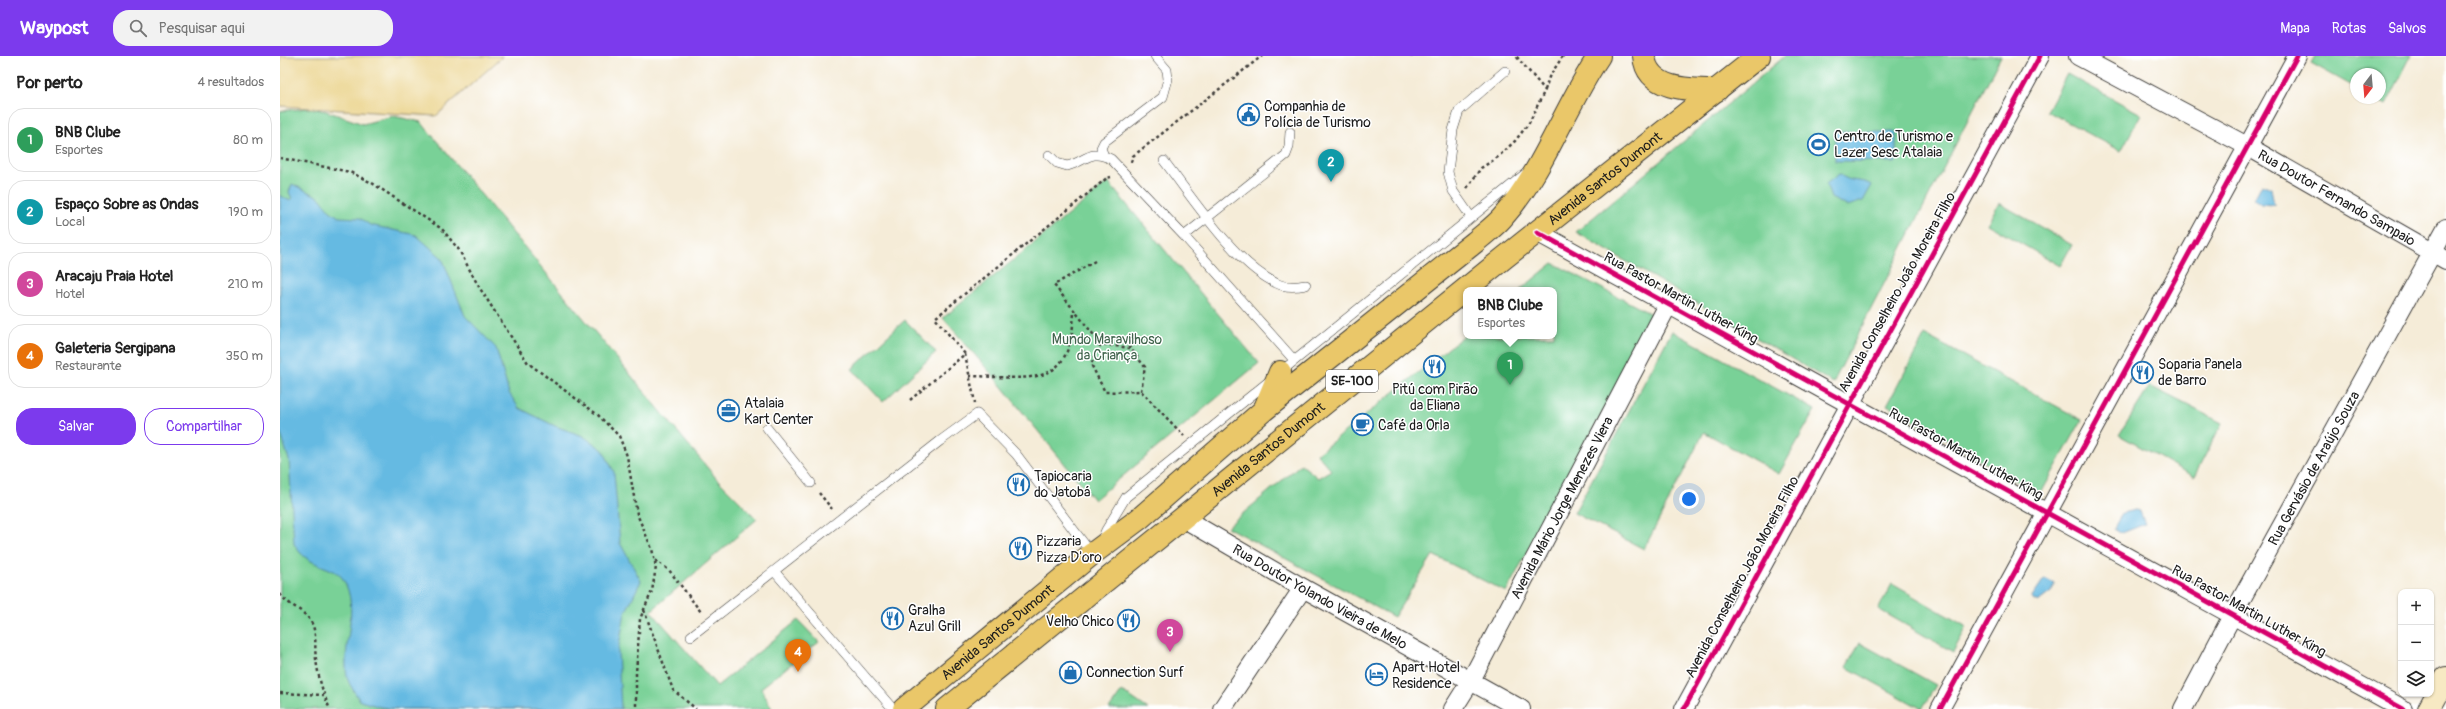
<!DOCTYPE html>
<html lang="pt">
<meta charset="utf-8">
<style>
:root{--surface:#fff;--page:#f2f2f2;--text:#222;--muted:#767676;--line:#e0e0e0;--accent:#7c3aed}
body{margin:0;font-family:Pangolin,sans-serif;background:var(--page);color:var(--text)}
.controls{position:absolute;right:12px;bottom:12px;display:grid;overflow:hidden;border-radius:8px;box-shadow:0 1px 3px #0004}
.controls button{width:36px;height:36px;display:grid;place-items:center;padding:0;border:0;border-bottom:1px solid var(--line);background:var(--surface);color:var(--text);font:20px sans-serif}
.compass{position:absolute;left:2070px;top:12px;width:36px;height:36px;border-radius:50%;background:var(--surface);box-shadow:0 1px 3px #0004;rotate:196deg}
.you{position:absolute;left:1409px;top:443px;width:14px;height:14px;margin:-10px;border:3px solid #fff;border-radius:50%;background:#1a73e8;box-shadow:0 0 0 6px #1a73e833}
.badge{display:grid;place-items:center;width:26px;height:26px;border-radius:50%;background:var(--accent);color:#fff;font-size:13px;font-weight:700}
.pin{position:absolute;translate:-50% -33px;filter:drop-shadow(0 1px 2px #0008)}
.pin::after{content:'';position:absolute;top:21px;width:14px;height:12px;background:inherit;clip-path:polygon(0 0,100% 0,50% 100%)}
.popup{position:absolute;left:1183px;top:231px;width:94px;height:52px;box-sizing:border-box;display:grid;place-content:center;border-radius:8px;background:var(--surface);filter:drop-shadow(0 1px 3px #0005);font-size:13px;white-space:nowrap;color:var(--muted)}
.popup b{font-size:15px;color:var(--text)}
.popup::after{content:'';position:absolute;left:50%;top:100%;margin-left:-8px;border:8px solid transparent;border-top-color:var(--surface)}
.list{margin:0;padding:0;list-style:none}
h2{display:flex;justify-content:space-between;align-items:center;height:52px;margin:0;padding:0 16px;font-size:17px}
h2 small{font-size:13px;font-weight:400;color:var(--muted)}
.list li{display:grid;grid-template-columns:26px 1fr auto;gap:12px;align-items:center;box-sizing:border-box;height:64px;margin:0 8px 8px;padding:0 8px;border:1px solid var(--line);border-radius:16px}
.list b{display:block;font-size:15px;white-space:nowrap}
.list p{margin:0;font-size:13px;white-space:nowrap;color:var(--muted)}
.list em{font-size:13px;font-style:normal;color:var(--muted)}
.actions{display:flex;gap:8px;padding:12px 16px}
.actions a{flex:1;padding:9px 0;border:1px solid var(--accent);border-radius:16px;text-align:center;font-size:14px;color:var(--accent)}
.actions .main{background:var(--accent);color:#fff}
.icon{flex:none;width:22px;height:22px;fill:none;stroke:currentColor;stroke-width:2;stroke-linecap:round;stroke-linejoin:round}
.map{position:relative;flex:none;width:2166px;height:653px;overflow:hidden}
header{display:flex;align-items:center;gap:24px;box-sizing:border-box;height:56px;padding:0 20px;background:var(--accent);color:#fff}
header strong{font-size:19px}
nav{display:flex;gap:22px;margin-inline-start:auto;font-size:14px}
.search{width:280px;height:36px;background:var(--page);display:flex;align-items:center;gap:10px;box-sizing:border-box;padding:0 14px;border-radius:16px;color:var(--muted);font-size:15px}
main{display:flex}
aside{flex:1;background:var(--surface)}
.map>svg:first-child{display:block}
.green{fill:#79d197;stroke:#4a765a}
.sand{fill:#eeda9e;stroke:#857b5d}
.water{fill:#65bae2;stroke:#406b7f}
.lines{fill:none;stroke-linecap:round;stroke-linejoin:round}
.lane-casing{stroke:#3d3b38;stroke-width:10}
.street-casing{stroke:#3d3b38;stroke-width:20}
.secondary-casing{stroke:#3d3b38;stroke-width:24}
.primary-casing{stroke:#3d3b38;stroke-width:24}
.path{stroke:#3d3b38;stroke-width:2.5;stroke-dasharray:3 3;stroke-linecap:butt}
.lane{stroke:#fff;stroke-width:9}
.street{stroke:#fff;stroke-width:18}
.secondary{stroke:#f7e9c3;stroke-width:22}
.primary{stroke:#eac769;stroke-width:22}
.cycleway-casing{stroke:#fff;stroke-width:8}
.cycleway{stroke:#d6006c;stroke-width:5}
.labels{text-anchor:middle;dominant-baseline:central;stroke-width:3;stroke-linejoin:round;paint-order:stroke}
.shield{fill:#fff;stroke:#606060;stroke-width:1}
.shield-label{font-size:13px;font-weight:bold;fill:#1c1c1c}
.poi-label{font-size:14px;fill:#1c1c1c;stroke:#fff;text-anchor:start}
.street-label{font-size:14px;fill:#1c1c1c;stroke:#fff}
.park-label{font-size:14px;fill:#41644d;stroke:#fff}
</style>
<header>
<strong>Waypost</strong>
<div class="search"><svg class="icon" aria-label="search" viewBox="0 0 24 24"><circle cx="10" cy="10" r="6"/><path d="M15 15l6 6"/></svg>Pesquisar aqui</div>
<nav><a>Mapa</a><a>Rotas</a><a>Salvos</a></nav>
</header>
<main>
<aside>
<h2>Por perto<small>4 resultados</small></h2>
<ul class="list">
<li><span class="badge" style="background:#2e9e5b">1</span><div><b>BNB Clube</b><p>Esportes</p></div><em>80 m</em></li>
<li><span class="badge" style="background:#0f9aa8">2</span><div><b>Espaço Sobre as Ondas</b><p>Local</p></div><em>190 m</em></li>
<li><span class="badge" style="background:#d1479c">3</span><div><b>Aracaju Praia Hotel</b><p>Hotel</p></div><em>210 m</em></li>
<li><span class="badge" style="background:#e8710a">4</span><div><b>Galeteria Sergipana</b><p>Restaurante</p></div><em>350 m</em></li>
</ul>
<div class="actions"><a class="main">Salvar</a><a>Compartilhar</a></div>
</aside>
<div class="map">
<svg width="2166" height="653" viewBox="0 0 2166 653">
<rect width="100%" height="100%" fill="#fff"/>
<filter id="ink" filterUnits="userSpaceOnUse"><feTurbulence type="fractalNoise" baseFrequency=".025" numOctaves="2"/><feDisplacementMap in="SourceGraphic" scale="8" xChannelSelector="R" yChannelSelector="G"/><feConvolveMatrix kernelMatrix="1 2 1 2 8 2 1 2 1" color-interpolation-filters="sRGB"/></filter>
<filter id="wash" filterUnits="userSpaceOnUse"><feTurbulence type="fractalNoise" baseFrequency=".012" numOctaves="4" result="noise"/><feDisplacementMap in="SourceGraphic" scale="16" xChannelSelector="R" yChannelSelector="G"/><feGaussianBlur stdDeviation="0.9" result="paint"/><feColorMatrix in="noise" values="0 0 0 0 0 0 0 0 0 0 0 0 0 0 0 0 0 1.4 0 .05"/><feComposite in="paint" operator="in"/></filter>
<g filter="url(#wash)">
<rect width="100%" height="100%" fill="#f5ecd8"/>
<path class="green" d="M1505,0H1721L1553,327L1296,176Z
M2035,0H2131L2106,49L2094,42H2100V18H2076V32L2031,7Z
M1787,18L1861,58L1841,95L1767,55Z
M29,52L46,55L83,68L113,60L141,66L436,422L477,463L371,555L437,630L518,564L539,586L481,632L492,653H0V55Z
M828,126L979,307L814,444L714,321L663,262Z
M1719,147L1792,189L1780,210L1707,168Z
M1273,207L1375,260L1226,536L1153,499L1114,561L947,471L1021,408L1038,422L1051,414L1037,398L1186,278V280H1274V234H1240Z
M625,264L656,296L603,346L572,313Z
M1392,275L1535,354L1499,418L1424,376L1364,493L1294,457Z
M1645,279L1802,364L1760,439L1607,349Z
M1870,330L1942,367L1914,421L1839,379Z
M1612,528L1687,571L1673,596L1598,553Z
M1580,587L1656,629L1642,653L1566,611Z
M842,635L868,653H829Z"/>
<path class="sand" d="M0,0H223L156,60L0,50Z"/>
<path class="water" d="M1555,76H1616V106L1555,105Z
M1559,118C1572,128 1578,122 1592,129L1583,145L1567,150L1551,142L1546,128Z
M12,128L39,141L50,155L59,161L80,162L90,169L136,179L162,202L185,260L216,292L229,337L239,352L275,370L303,380L323,394L334,416L340,487L361,525L345,557L338,595L341,653H119L100,651L80,645C76,638 69,629 67,621C61,589 81,553 63,523C53,508 28,513 14,488L9,404L0,375V139L8,144L12,143L9,136Z
M1982,128L1991,132L1994,149L1981,148L1974,143Z
M1859,453L1865,468L1842,477L1834,472L1842,457Z
M1764,523L1775,528L1771,536L1758,546L1751,542Z"/>
</g>
<g filter="url(#ink)">
<g class="lines">
<defs>
<path id="lane" d="M769,99L777,107L787,110C806,106 809,92 831,103L904,180L1014,304
M824,100L821,92L824,86L883,41L888,23L887,14L875,0
M884,105C912,141 955,208 996,227C1005,232 1016,231 1026,229
M1191,161L1173,135L1168,116L1173,74L1179,55L1225,15
M904,180L1006,99L1009,91L1010,76
M487,372L531,427
M821,486L826,474L846,441L1245,118
M494,515L613,653
M411,580L660,385L697,358L736,398L812,498"/>
<g id="street">
<path id="s1" d="M1798,0L1967,90L2166,204"/>
<path d="M1257,176L2123,653"/>
<path id="s2" d="M903,462L1023,532L1241,653"/>
<path d="M942,653L1023,532"/>
<path id="s3" d="M1173,653L1190,626L1388,249"/>
<path d="M1404,653L1760,0"/>
<path d="M1660,653L2017,0"/>
<path id="s4" d="M1903,653L1952,560L2166,172"/>
</g>
<path id="secondary" d="M2149,653L2166,622"/>
<g id="primary">
<path d="M1364,0C1367,35 1411,34 1437,34"/>
<path d="M985,352L1000,316"/>
<path id="s5" d="M624,653L812,498L859,463L984,354L1195,186C1204,178 1214,171 1222,162C1264,115 1284,52 1319,0"/>
<path id="s6" d="M667,653L1224,202L1479,0"/>
</g>
</defs>
<use href="#lane" class="lane-casing"/>
<use href="#street" class="street-casing"/>
<use href="#secondary" class="secondary-casing"/>
<use href="#primary" class="primary-casing"/>
<path class="path" d="M1130,0H1133
M1265,34L1269,21L1283,0
M0,102L70,116L92,127L162,173L179,194L199,231L248,307L318,359L339,380L347,400L357,458L372,493L376,511L372,535L360,563L356,617V653
M851,106L853,100L982,0
M1187,132L1201,112L1218,101L1235,85L1249,67L1265,34L1236,0
M815,205L774,229L821,288
M685,298L695,347
M689,320C751,321 791,336 794,255
M861,335L865,311L850,292L821,288L811,308L825,336L861,335L904,380
M630,344L685,298L655,262L827,122L831,121
M539,437L552,453
M375,504L389,514L421,556
M0,538C8,549 22,553 30,564C38,577 34,590 36,603C38,620 43,638 50,653
M364,554L393,634L416,653
M0,637L44,639"/>
<use href="#lane" class="lane"/>
<use href="#street" class="street"/>
<use href="#secondary" class="secondary"/>
<use href="#primary" class="primary"/>
<defs>
<path id="cycleway" d="M1257,176L2123,653
M1404,653L1760,0
M1660,653L2017,0"/>
</defs>
<use href="#cycleway" class="cycleway-casing"/>
<use href="#cycleway" class="cycleway"/>
</g>
</g>
<defs>
<symbol id="civic-ring" viewBox="-11 -11 22 22"><circle r="9.5" fill="#fff" stroke="#1f6fb2" stroke-width="1.5"/><path d="M-.6-6.5H3V-4.5H.6V-3L4-1V1h2V6H-6V1h2V-1L-.6-3ZM-1.2 2.5V6h2.4V2.5Z" fill="#1f6fb2"/></symbol>
<symbol id="stadium-ring" viewBox="-11 -11 22 22"><circle r="9.5" fill="#fff" stroke="#1f6fb2" stroke-width="1.5"/><path d="M0-5a6.5 5 0 1 0 0 10a6.5 5 0 1 0 0-10ZM-3.5-1.8h7v3.6h-7Z" fill="#1f6fb2"/></symbol>
<symbol id="restaurant-ring" viewBox="-11 -11 22 22"><circle r="9.5" fill="#fff" stroke="#1f6fb2" stroke-width="1.5"/><path d="M-5-6h1v4h1v-4h1v4h1v-4h1v5L-1.5 .5V6h-2V.5L-5-1ZM5-6V6H3V1.5H1.5Q1.5-4 5-6Z" fill="#1f6fb2"/></symbol>
<symbol id="office-ring" viewBox="-11 -11 22 22"><circle r="9.5" fill="#fff" stroke="#1f6fb2" stroke-width="1.5"/><path d="M-6-3h4V-5.5h4V-3h4V5H-6ZM-1-4.5V-3h2v-1.5ZM-6 0V1H6V0Z" fill="#1f6fb2"/></symbol>
<symbol id="cafe-ring" viewBox="-11 -11 22 22"><circle r="9.5" fill="#fff" stroke="#1f6fb2" stroke-width="1.5"/><path d="M-5.5-4.5H6V0H3Q3 3.5 0 3.5H-2.5Q-5.5 3.5-5.5 0ZM3-3.2v2h1.7v-2ZM-6 4.5H4V6H-6Z" fill="#1f6fb2"/></symbol>
<symbol id="shop-ring" viewBox="-11 -11 22 22"><circle r="9.5" fill="#fff" stroke="#1f6fb2" stroke-width="1.5"/><path d="M-5-2.5h2.3a2.7 3.5 0 0 1 5.4 0H5L5.5 6h-11ZM-1.5-2.5h3a1.5 2.3 0 0 0-3 0Z" fill="#1f6fb2"/></symbol>
<symbol id="hotel-ring" viewBox="-11 -11 22 22"><circle r="9.5" fill="#fff" stroke="#1f6fb2" stroke-width="1.5"/><path d="M-6-4.5h1.5V1H6V5H4.5V3h-9V5H-6ZM-4 0a1.8 1.8 0 1 1 3.6 0ZM.5 0V-2.5h3Q6-2.5 6 0Z" fill="#1f6fb2"/></symbol>
</defs>
<g fill-rule="evenodd">
<use href="#civic-ring" x="956" y="46" width="25" height="25"/>
<use href="#stadium-ring" x="1526" y="76" width="25" height="25"/>
<use href="#restaurant-ring" x="1142" y="298" width="25" height="25"/>
<use href="#restaurant-ring" x="1850" y="304" width="25" height="25"/>
<use href="#office-ring" x="436" y="342" width="25" height="25"/>
<use href="#cafe-ring" x="1070" y="356" width="25" height="25"/>
<use href="#restaurant-ring" x="726" y="416" width="25" height="25"/>
<use href="#restaurant-ring" x="728" y="480" width="25" height="25"/>
<use href="#restaurant-ring" x="600" y="550" width="25" height="25"/>
<use href="#restaurant-ring" x="836" y="552" width="25" height="25"/>
<use href="#shop-ring" x="778" y="604" width="25" height="25"/>
<use href="#hotel-ring" x="1084" y="606" width="25" height="25"/>
</g>
<g class="labels">
<rect class="shield" x="1046" y="314" width="52" height="22" rx="3"/>
<g class="shield-label">
<text x="1072" y="325">SE-100</text>
</g>
<g class="poi-label">
<text x="984" y="50">Companhia de<tspan x="984" dy="16">Polícia de Turismo</tspan></text>
<text x="1554" y="80">Centro de Turismo e<tspan x="1554" dy="16">Lazer Sesc Atalaia</tspan></text>
<text x="1878" y="308">Soparia Panela<tspan x="1878" dy="16">de Barro</tspan></text>
<text x="1155" y="333" text-anchor="middle">Pitú com Pirão<tspan x="1155" dy="16">da Eliana</tspan></text>
<text x="464" y="347">Atalaia<tspan x="464" dy="16">Kart Center</tspan></text>
<text x="1098" y="369">Café da Orla</text>
<text x="754" y="420">Tapiocaria<tspan x="754" dy="16">do Jatobá</tspan></text>
<text x="756" y="485">Pizzaria<tspan x="756" dy="16">Pizza D'oro</tspan></text>
<text x="628" y="554">Gralha<tspan x="628" dy="16">Azul Grill</tspan></text>
<text x="834" y="565" text-anchor="end">Velho Chico</text>
<text x="1112" y="611">Apart Hotel<tspan x="1112" dy="16">Residence</tspan></text>
<text x="806" y="616">Connection Surf</text>
</g>
<g class="street-label">
<text stroke="none"><textPath href="#s6" startOffset="845">Avenida Santos Dumont</textPath></text>
<text stroke="none"><textPath href="#s1" startOffset="295">Rua Doutor Fernando Sampaio</textPath></text>
<text transform="translate(1617 236) rotate(-61)">Avenida Conselheiro João Moreira Filho</text>
<text transform="translate(1401 242) rotate(29)">Rua Pastor Martin Luther King</text>
<text stroke="none"><textPath href="#s6" startOffset="413">Avenida Santos Dumont</textPath></text>
<text transform="translate(1686 398) rotate(29)">Rua Pastor Martin Luther King</text>
<text stroke="none"><textPath href="#s4" startOffset="274">Rua Gervásio de Araújo Souza</textPath></text>
<text stroke="none"><textPath href="#s3" startOffset="229">Avenida Mário Jorge Menezes Viera</textPath></text>
<text transform="translate(1462 521) rotate(-62)">Avenida Conselheiro João Moreira Filho</text>
<text stroke="none"><textPath href="#s2" startOffset="158">Rua Doutor Yolando Vieira de Melo</textPath></text>
<text transform="translate(1969 555) rotate(29)">Rua Pastor Martin Luther King</text>
<text stroke="none"><textPath href="#s5" startOffset="121">Avenida Santos Dumont</textPath></text>
</g>
<g class="park-label">
<text x="827" y="283">Mundo Maravilhoso<tspan x="827" dy="16">da Criança</tspan></text>
</g>
</g>
</svg>
<div class="controls">
<button>+</button>
<button>−</button>
<button><svg class="icon" aria-label="layers" viewBox="0 0 24 24"><path d="M12 4l9 5-9 5-9-5zM3 14l9 5 9-5"/></svg></button>
</div>
<svg class="compass" viewBox="-18 -18 36 36"><path d="M0-13l5 13h-10z" fill="#e53935"/><path d="M0 13l5-13h-10z" fill="#767676"/></svg>
<div class="you"></div>
<div class="pin badge" style="left:1230px;top:329px;background:#2e9e5b">1</div>
<div class="popup"><b>BNB Clube</b>Esportes</div>
<div class="pin badge" style="left:1051px;top:126px;background:#0f9aa8">2</div>
<div class="pin badge" style="left:890px;top:596px;background:#d1479c">3</div>
<div class="pin badge" style="left:518px;top:616px;background:#e8710a">4</div>
</div>
</main>
